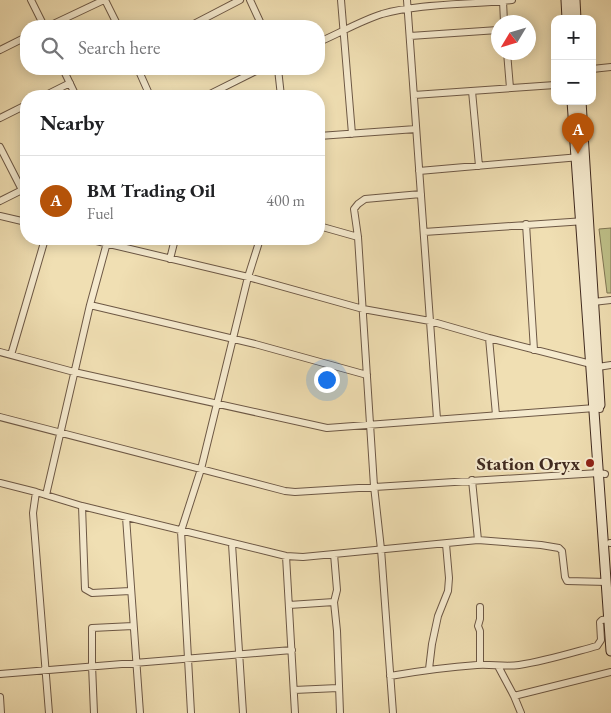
<!DOCTYPE html>
<meta charset="utf-8">
<style>
:root{--surface:#fff;--page:#f6f6f6;--text:#202124;--muted:#757577;--line:#e0e0e0;--accent:#b45309}
body{margin:0;font-family:"EB Garamond",serif;background:var(--page);color:var(--text)}
.controls{position:absolute;right:15px;top:15px;display:grid;overflow:hidden;border-radius:10px;box-shadow:0 2px 12px #0003}
.controls button{width:45px;height:45px;display:grid;place-items:center;padding:0;border:0;border-bottom:1px solid var(--line);background:var(--surface);color:var(--text);font:25px sans-serif}
.compass{position:absolute;left:491px;top:15px;width:45px;height:45px;border-radius:50%;background:var(--surface);box-shadow:0 2px 12px #0003;rotate:232deg}
.you{position:absolute;left:326px;top:379px;width:18px;height:18px;margin:-12px;border:4px solid #fff;border-radius:50%;background:#1a73e8;box-shadow:0 0 0 8px #1a73e833}
.badge{display:grid;place-items:center;width:32px;height:32px;border-radius:50%;background:var(--accent);color:#fff;font-size:16px;font-weight:700}
.pin{position:absolute;translate:-50% -41px;filter:drop-shadow(0 1px 2px #0008)}
.pin::after{content:'';position:absolute;top:26px;width:18px;height:15px;background:inherit;clip-path:polygon(0 0,100% 0,50% 100%)}
.list{margin:0;padding:0;list-style:none}
h2{display:flex;justify-content:space-between;align-items:center;height:65px;margin:0;padding:0 20px;font-size:21px}
h2 small{font-size:16px;font-weight:400;color:var(--muted)}
.list li{display:grid;grid-template-columns:32px 1fr auto;gap:15px;align-items:center;box-sizing:border-box;height:90px;padding:0 20px;border-top:1px solid var(--line)}
.list b{display:block;font-size:19px;white-space:nowrap}
.list p{margin:0;font-size:16px;white-space:nowrap;color:var(--muted)}
.list em{font-size:16px;font-style:normal;color:var(--muted)}
.icon{flex:none;width:28px;height:28px;fill:none;stroke:currentColor;stroke-width:2;stroke-linecap:round;stroke-linejoin:round}
.map{position:relative;flex:none;width:611px;height:713px;overflow:hidden}
.search{position:absolute;background:var(--surface);box-shadow:0 2px 12px #0003;left:20px;top:20px;width:305px;height:55px;display:flex;align-items:center;gap:12px;box-sizing:border-box;padding:0 18px;border-radius:20px;color:var(--muted);font-size:19px}
.panel{position:absolute;background:var(--surface);box-shadow:0 2px 12px #0003;left:20px;top:90px;width:305px;height:155px;border-radius:20px}
.map>svg:first-child{display:block}
.green{fill:#bec089;stroke:#807654}
.lines{fill:none;stroke-linecap:round;stroke-linejoin:round}
.minor-casing{stroke:#6d5845;stroke-width:8}
.secondary-casing{stroke:#412b20;stroke-width:11}
.minor{stroke:#f5eace;stroke-width:6}
.secondary{stroke:#f5eace;stroke-width:9}
.poi-dot{fill:#8f2418;stroke:#f5eace;stroke-width:2}
.labels{text-anchor:middle;dominant-baseline:central;stroke-width:4;stroke-linejoin:round;paint-order:stroke}
.poi-label{font-size:19px;font-weight:bold;fill:#412b20;stroke:#f5eace;text-anchor:end}
</style>
<div class="map">
<svg width="611" height="713" viewBox="0 0 611 713">
<rect width="100%" height="100%" fill="#f0dfb3"/>
<filter id="stains"><feTurbulence type="fractalNoise" baseFrequency=".004" numOctaves="4"/><feColorMatrix values="0 0 0 0 .2 0 0 0 0 .09 0 0 0 0 .02 0 0 0 .5 -.17"/></filter>
<radialGradient id="worn" r=".72"><stop offset=".6" stop-color="#630" stop-opacity="0"/><stop offset="1" stop-color="#630" stop-opacity=".3"/></radialGradient>
<path class="green" d="M611,228V293H607L599,229Z"/>
<g class="lines">
<defs>
<path id="minor" d="M31,0L44,26
M105,0L118,26
M250,0L262,26
M341,0L352,134
M407,0L437,419
M503,1L504,22
M49,26L104,0
M190,26L240,0
M410,36L498,30
M319,42C340,33 360,21 382,14C421,3 471,5 512,0
M0,50L26,37
M507,52L510,88
M63,69L76,96
M138,69L150,96
M278,69L281,96
M592,69L611,67
M472,91L479,166
M414,95L555,85
M44,96L70,83
M206,96L260,69
M0,118L26,105
M319,136L416,129
M0,147L22,190
M419,171L580,157
M0,201L26,188
M0,216L26,222
M526,224L534,350
M319,226L358,237
M424,232L585,221
M88,239L248,277L363,309L430,321L489,338L591,364L598,367L611,365
M170,259L175,239
M593,302L611,300
M90,305L255,344L367,375
M489,338L496,415
M0,352L74,372L327,428L595,408L600,409
M11,355L45,239
M0,417L285,491L295,492L599,473L605,474
M472,480L478,540
M0,483L36,492L82,506L286,556L303,557L478,540L541,545L559,548L562,551L565,577L567,581L607,582
M36,492L33,513L49,713
M46,495L90,305L108,239
M82,506L85,589L92,593L130,591
M126,517L140,713
M610,543H611
M232,544L243,713
M334,554L337,590L334,602L337,631L340,713
M286,556L295,713
M289,605L334,602
M480,607V619L478,626L480,631V664
M498,666L514,696L521,713
M429,669L432,644L438,616L448,591L449,578L446,544
M0,674L292,650
M390,676C419,671 448,667 477,665C491,664 505,667 519,665C546,661 571,653 597,646L601,640L600,622L602,620L609,619
M294,690L338,688
M514,696L611,672
M0,697L1,713
M94,713L92,665V628L133,626
M191,713L181,531L201,469L248,277L260,239
M393,713L381,549L374,486L358,237L354,209L358,204L365,199L421,194"/>
<path id="secondary" d="M566,0L567,19
M575,0L576,19
M572,101L611,651
M581,101L600,405"/>
</defs>
<use href="#minor" class="minor-casing"/>
<use href="#secondary" class="secondary-casing"/>
<use href="#minor" class="minor"/>
<use href="#secondary" class="secondary"/>
</g>
<circle class="poi-dot" cx="590" cy="463" r="5"/>
<g class="labels">
<g class="poi-label">
<text x="580" y="463">Station Oryx</text>
</g>
</g>
<rect width="100%" height="100%" filter="url(#stains)"/>
<rect width="100%" height="100%" fill="url(#worn)"/>
</svg>
<div class="controls">
<button>+</button>
<button>−</button>
</div>
<svg class="compass" viewBox="-18 -18 36 36"><path d="M0-13l5 13h-10z" fill="#e53935"/><path d="M0 13l5-13h-10z" fill="#757577"/></svg>
<div class="you"></div>
<div class="pin badge" style="left:578px;top:154px">A</div>
<div class="search"><svg class="icon" aria-label="search" viewBox="0 0 24 24"><circle cx="10" cy="10" r="6"/><path d="M15 15l6 6"/></svg>Search here</div>
<section class="panel">
<h2>Nearby<small></small></h2>
<ul class="list">
<li><span class="badge">A</span><div><b>BM Trading Oil</b><p>Fuel</p></div><em>400 m</em></li>
</ul>
</section>
</div>
